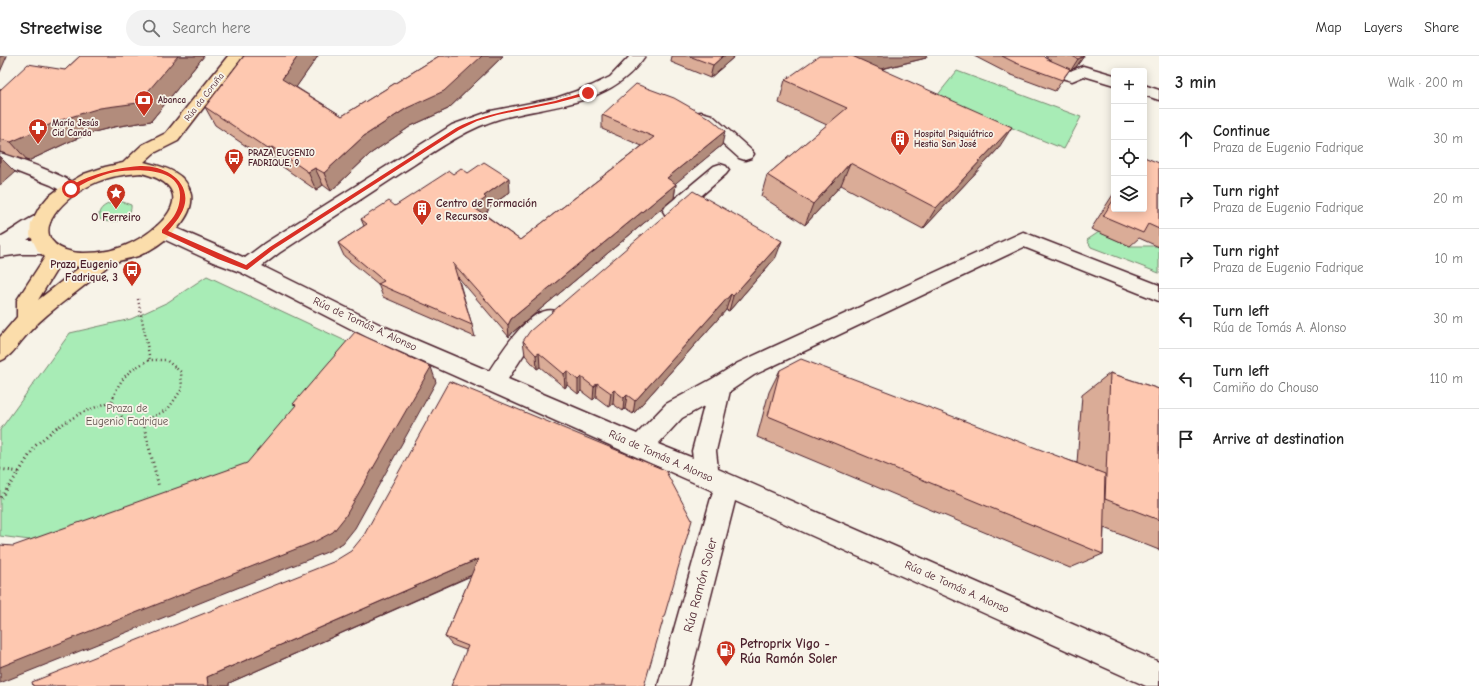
<!DOCTYPE html>
<meta charset="utf-8">
<style>
:root{--surface:#fff;--page:#f2f2f2;--text:#222;--muted:#767676;--line:#e0e0e0}
body{margin:0;font-family:"Comic Neue",sans-serif;background:var(--page);color:var(--text)}
.controls{position:absolute;right:12px;top:12px;display:grid;overflow:hidden;border-radius:4px;box-shadow:0 2px 10px #0003}
.controls button{width:36px;height:36px;display:grid;place-items:center;padding:0;border:0;border-bottom:1px solid var(--line);background:var(--surface);color:var(--text);font:20px sans-serif}
.stop{position:absolute;width:12px;height:12px;margin:-9px;border:3px solid #d93025;border-radius:50%;background:#fff}
.stop.end{background:#d93025;border-color:#fff;box-shadow:0 1px 4px #0008}
.list{margin:0;padding:0;list-style:none}
h2{display:flex;justify-content:space-between;align-items:center;height:52px;margin:0;padding:0 16px;font-size:17px}
h2 small{font-size:13px;font-weight:400;color:var(--muted)}
.list li{display:grid;grid-template-columns:26px 1fr auto;gap:12px;align-items:center;box-sizing:border-box;height:60px;padding:0 16px;border-top:1px solid var(--line)}
.list b{display:block;font-size:15px;white-space:nowrap}
.list p{margin:0;font-size:13px;white-space:nowrap;color:var(--muted)}
.list em{font-size:13px;font-style:normal;color:var(--muted)}
.icon{flex:none;width:22px;height:22px;fill:none;stroke:currentColor;stroke-width:2;stroke-linecap:round;stroke-linejoin:round}
.map{position:relative;flex:none;width:1159px;height:630px;overflow:hidden}
header{display:flex;align-items:center;gap:24px;box-sizing:border-box;height:56px;padding:0 20px;background:var(--surface);border-bottom:1px solid var(--line)}
header strong{font-size:19px}
nav{display:flex;gap:22px;margin-inline-start:auto;font-size:14px}
.search{width:280px;height:36px;background:var(--page);display:flex;align-items:center;gap:10px;box-sizing:border-box;padding:0 14px;border-radius:22px;color:var(--muted);font-size:15px}
main{display:flex}
aside{flex:1;background:var(--surface)}
.map>svg:first-child{display:block}
.green{fill:#a8ecb6;stroke:#798670}
.lines{fill:none;stroke-linecap:round;stroke-linejoin:round}
.minor-casing{stroke:#4a1f2b;stroke-width:3}
.secondary-casing{stroke:#4a1f2b;stroke-width:3}
.primary-casing{stroke:#4a1f2b;stroke-width:3}
.path-far1{stroke:#4a1f2b;stroke-width:2.5;stroke-dasharray:1 3;stroke-linecap:butt}
.path{stroke:#4a1f2b;stroke-width:3;stroke-dasharray:1 3.5;stroke-linecap:butt}
.minor{fill:#f7f3e8;fill-rule:evenodd}
.secondary{fill:#f7f3e8;fill-rule:evenodd}
.primary{fill:#fbddab;fill-rule:evenodd}
.wall{fill:#daac97;stroke:#4a1f2b}
.shaded-wall{fill:#b28c7b;stroke:#4a1f2b}
.building{fill:#fec8b0;stroke:#4a1f2b}
.route{fill:#d93025}
.labels{text-anchor:middle;dominant-baseline:central;stroke-width:3.5;stroke-linejoin:round;paint-order:stroke}
.far-street-label{font-size:9px;fill:#4a1f2b;stroke:#f7f3e8}
.far-poi-label{font-size:9px;font-weight:bold;fill:#4a1f2b;stroke:#f7f3e8;text-anchor:start}
.poi-label{font-size:11px;font-weight:bold;fill:#4a1f2b;stroke:#f7f3e8;text-anchor:start}
.street-label{font-size:11px;fill:#4a1f2b;stroke:#f7f3e8}
.park-label{font-size:11px;fill:#62524e;stroke:#f7f3e8}
.near-street-label{font-size:13px;fill:#4a1f2b;stroke:#f7f3e8}
.near-poi-label{font-size:13px;font-weight:bold;fill:#4a1f2b;stroke:#f7f3e8;text-anchor:start}
</style>
<header>
<strong>Streetwise</strong>
<div class="search"><svg class="icon" aria-label="search" viewBox="0 0 24 24"><circle cx="10" cy="10" r="6"/><path d="M15 15l6 6"/></svg>Search here</div>
<nav><a>Map</a><a>Layers</a><a>Share</a></nav>
</header>
<main>
<div class="map">
<svg width="1159" height="630" viewBox="0 0 1159 630">
<rect width="100%" height="100%" fill="#f7f3e8"/>
<filter id="ink" filterUnits="userSpaceOnUse"><feTurbulence type="fractalNoise" baseFrequency=".025" numOctaves="2"/><feDisplacementMap in="SourceGraphic" scale="8" xChannelSelector="R" yChannelSelector="G"/><feConvolveMatrix kernelMatrix="1 2 1 2 8 2 1 2 1" color-interpolation-filters="sRGB"/></filter>
<g filter="url(#ink)">
<path class="green" d="M957,15L1081,61L1064,93L936,41Z
M120,145L131,149C133,163 110,170 100,163C95,151 111,146 120,145Z
M1099,176L1130,190H1156L1159,191V217L1091,191L1087,184Z
M207,220L354,289L247,411L44,486L0,480V374L70,277L131,263L168,246Z"/>
<g class="lines">
<defs>
<path id="minor" d="M630,0H645C610,51 553,48 499,63C463,74 433,97 401,117C360,144 320,170 279,197L262,210L381,269L489,315C501,297 531,247 556,255L559,261L556,267L530,289L508,323L637,378L666,348L712,323L738,307L1023,176L1159,229V245L1024,191L754,319L730,335L716,395L718,413L1159,606V630H1146L735,445L688,630H658L713,435L367,281L240,216L213,206L157,180L155,175L157,170L164,168L171,170L245,202L265,187L452,69L491,55L556,42L591,30L610,21ZM704,350L692,395L693,402L658,388L682,362Z
M1039,1L1070,15L1083,10L1114,19V29L1084,20L1072,25L1058,21L1040,13L1032,5L1034,2Z
M1144,29L1159,34V44L1144,39Z
M701,56L712,59L751,94L754,98L751,102L745,104L739,102L700,67L695,65L693,61L695,57Z
M0,97C16,102 72,121 80,133L77,137L71,139L65,137L51,129L0,109Z
M720,108L726,110L729,114L726,118L678,160L672,161L666,160L663,155L666,150L714,110Z"/>
<path id="secondary" d="M42,157L49,159L51,164L49,169L27,184H46L53,186L56,191L53,196L46,198H21L0,201V181C14,174 27,162 42,157Z"/>
<path id="primary" d="M228,0H243L178,85L154,97L144,106C164,111 187,116 191,139C195,165 159,191 138,200C129,203 117,204 109,209C103,214 96,220 90,225C68,243 42,260 24,282C16,291 11,301 0,305V281L17,261V244L45,201L38,195L30,179L31,167L39,152L48,141L60,132L84,118L105,111L123,107L142,89L166,77ZM141,117C200,131 167,170 131,187C117,194 101,197 84,197C62,197 37,184 54,159C64,144 81,133 97,126C111,120 126,118 141,117ZM60,208L80,211L38,244Z"/>
</defs>
<use href="#minor" class="minor-casing"/>
<use href="#secondary" class="secondary-casing"/>
<use href="#primary" class="primary-casing"/>
<path class="path-far1" d="M138,243L150,304H166L181,316L182,333L168,353L143,366
M112,345C120,322 128,314 150,304
M56,372L81,357L112,345L124,364L143,366L144,372"/>
<path class="path" d="M144,371L159,431
M0,413L19,416L0,443
M19,416L35,390L57,371"/>
<use href="#minor" class="minor"/>
<use href="#secondary" class="secondary"/>
<use href="#primary" class="primary"/>
</g>
<path class="wall" d="M80,0H204L151,65L114,71L94,76L73,84L28,105L0,96V34L65,14Z
M244,0H318L296,31L342,60L439,0H503L448,53L411,70L370,98L331,135L323,129L316,134L280,109L277,111L215,69L205,51Z
M672,0H735L710,22L671,6Z
M974,0H1043L1045,2L1053,6L1045,0H1084L1076,11L1071,14L1070,13L1055,35L1009,18Z
M926,2L882,13L998,93L923,173L841,129L805,169L761,140L767,119L827,69L779,47L785,24Z
M602,59L722,89L675,127L676,128L674,142L513,276L509,281L458,221L472,269L475,281L383,241L378,228L344,200L338,187L364,170L361,163L395,150L453,118L468,117L510,136L488,152V155L484,158L520,184L642,90L602,73Z
M1159,107V191L1139,182L1130,190L1091,173L1114,137V153Z
M776,201L729,255L726,254L633,358L625,353L623,355L613,348L609,351L596,341L593,344L581,335L578,338L567,329L565,332L540,311L537,313L525,299L523,285Z
M780,314L1077,407L1082,339L1110,317L1159,333V494L1104,472L1103,498L1070,512L757,381L769,336Z
M665,414L466,594L452,589L445,581L471,520L229,627V630H33Z"/>
<path class="shaded-wall" d="M0,0H7L0,16Z
M178,0H204L151,65L114,71L94,76L73,84L28,105L11,86Z
M298,0H318L290,40L282,23Z
M482,0H503L448,53L411,70L370,98L331,135L324,117L364,80L407,52Z
M723,0H735L710,22L713,9Z
M852,0H927L926,2L844,22Z
M1084,0L1076,11L1071,14L1078,3Z
M1012,71L998,93L923,173L936,152Z
M725,75L722,89L665,136L667,122Z
M272,91L280,109L277,111L268,93Z
M0,101L15,116L0,129Z
M850,107L841,129L805,169L813,148Z
M315,112L323,129L316,134L308,116Z
M509,122L510,136L488,152V155L476,164L473,151L484,140Z
M676,128L674,142L513,276L509,281L508,269L511,263Z
M782,185L776,201L729,255L733,240Z
M731,238L726,254L633,358L635,345Z
M539,297L540,311L537,313L536,299Z
M431,311L436,326L355,472L343,487L327,496L0,627V611Z
M567,315V329L565,332L564,318Z
M581,321V335L578,338V324Z
M597,327L596,341L593,344L594,331Z
M614,334L613,348L609,351L611,337Z
M627,339L625,353L623,355L624,342Z
M478,503L483,514L229,627V630H208L207,621Z"/>
<path class="building" d="M80,0H178L138,47L100,52L80,58L58,65L11,86L0,83V34L28,8L65,14Z
M244,0H298L282,23L342,60L439,0H482L444,35L407,52L364,80L324,117L315,112L308,116L272,91L268,93L205,51Z
M689,0H723L713,9Z
M819,0H852L1012,71L936,152L850,107L813,148L767,119L847,52L785,24Z
M1002,0H1043L1045,2L1070,13L1062,24L1016,7Z
M1072,0H1084L1078,3Z
M636,28L674,42L711,63L725,75L667,122L676,128L511,263L508,269L453,207L472,269L378,228L384,225L338,187L367,168L361,163L389,145L395,150L449,115L453,118L461,112L468,117L484,106L509,122L484,140L486,142L473,151L520,184L654,81L602,59Z
M1144,101L1159,107V173L1148,168L1143,177L1103,160L1114,143V153H1144Z
M693,135L782,185L733,240L731,238L635,345L627,339L624,342L614,334L611,337L597,327L594,331L581,321L578,324L567,315L564,318L539,297L536,299L523,285L530,275Z
M355,276L431,311L345,461L333,476L316,485L0,611V489L13,490L247,407L296,349L293,348Z
M801,303L1105,418L1103,498L768,360L780,314Z
M1110,317L1159,333V464L1105,443Z
M449,325L665,414L692,464L644,630H451L468,590L445,581L478,503L207,621L208,630H33L32,626L333,506L351,495L364,479Z"/>
</g>
<path class="route" d="M588,36L590,38L556,47L497,59L477,65L459,74L274,193L247,214L218,203L162,177V174C166,169 171,165 174,160C178,153 180,147 180,139C180,111 134,113 115,116C100,119 85,126 73,134L68,133C75,126 86,122 95,119C110,114 124,111 140,110C161,109 189,122 185,147C183,158 175,167 168,175L246,209L270,191L456,72C487,56 521,53 555,45C566,42 577,38 588,36Z"/>
<defs>
<symbol id="bank-pin" viewBox="-11 -11 22 30"><path d="M0 17L-7.5 6A9.5 9.5 0 1 1 7.5 6Z" fill="#c8321e" stroke="#f7f3e8"/><path d="M-6-4H6V4H-6ZM0-2.3a2.3 2.3 0 1 0 0 4.6a2.3 2.3 0 1 0 0-4.6Z" fill="#fff"/></symbol>
<symbol id="pharmacy-pin" viewBox="-11 -11 22 30"><path d="M0 17L-7.5 6A9.5 9.5 0 1 1 7.5 6Z" fill="#c8321e" stroke="#f7f3e8"/><path d="M-2-6h4v4h4v4h-4v4h-4v-4h-4v-4h4Z" fill="#fff"/></symbol>
<symbol id="building-pin" viewBox="-11 -11 22 30"><path d="M0 17L-7.5 6A9.5 9.5 0 1 1 7.5 6Z" fill="#c8321e" stroke="#f7f3e8"/><path d="M-4-6H4V6H1V3H-1V6H-4ZM-2.5-4.3h1.7v1.8h-1.7ZM.8-4.3h1.7v1.8H.8ZM-2.5-1h1.7V.8h-1.7ZM.8-1h1.7V.8H.8Z" fill="#fff"/></symbol>
<symbol id="bus-pin" viewBox="-11 -11 22 30"><path d="M0 17L-7.5 6A9.5 9.5 0 1 1 7.5 6Z" fill="#c8321e" stroke="#f7f3e8"/><path d="M-5-6H5V4H4V6H2V4H-2V6H-4V4H-5ZM-3.5-4V0h7V-4ZM-3.5 1.2v1.5H-2V1.2ZM2 1.2v1.5H3.5V1.2Z" fill="#fff"/></symbol>
<symbol id="sight-pin" viewBox="-11 -11 22 30"><path d="M0 17L-7.5 6A9.5 9.5 0 1 1 7.5 6Z" fill="#c8321e" stroke="#f7f3e8"/><path d="M0-6L1.8-2.2L6-1.7L2.9 1.2L3.7 5.4L0 3.3L-3.7 5.4L-2.9 1.2L-6-1.7L-1.8-2.2Z" fill="#fff"/></symbol>
<symbol id="fuel-pin" viewBox="-11 -11 22 30"><path d="M0 17L-7.5 6A9.5 9.5 0 1 1 7.5 6Z" fill="#c8321e" stroke="#f7f3e8"/><path d="M-5.5-6h7V0h2V4h1.3V-2.5L3-4.5l.8-.8L6-3V5H2.5V1h-1V6h-7ZM-4.2-4.7v3.2H.2V-4.7Z" fill="#fff"/></symbol>
</defs>
<g fill-rule="evenodd">
<use href="#bank-pin" x="133" y="33" width="22" height="30"/>
<use href="#pharmacy-pin" x="27" y="61" width="22" height="30"/>
<use href="#building-pin" x="889" y="72" width="22" height="30"/>
<use href="#bus-pin" x="223" y="91" width="22" height="30"/>
<use href="#sight-pin" x="105" y="126" width="22" height="30"/>
<use href="#building-pin" x="411" y="142" width="22" height="30"/>
<use href="#bus-pin" x="121" y="203" width="22" height="30"/>
<use href="#fuel-pin" x="715" y="583" width="22" height="30"/>
</g>
<g class="labels">
<g class="far-street-label">
<text transform="translate(204 41) rotate(-52)">Rúa da Coruña</text>
</g>
<g class="far-poi-label">
<text x="158" y="44">Abanca</text>
<text x="52" y="67">María Jesús<tspan x="52" dy="10">Cid Canda</tspan></text>
<text x="914" y="78">Hospital Psiquiátrico<tspan x="914" dy="10">Hestia San José</tspan></text>
<text x="248" y="97">PRAZA EUGENIO<tspan x="248" dy="10">FADRIQUE, 9</tspan></text>
</g>
<g class="poi-label">
<text x="436" y="147">Centro de Formación<tspan x="436" dy="13">e Recursos</tspan></text>
<text x="116" y="161" text-anchor="middle">O Ferreiro</text>
<text x="118" y="208" text-anchor="end">Praza Eugenio<tspan x="118" dy="13">Fadrique, 3</tspan></text>
</g>
<g class="street-label">
<text transform="translate(365 268) rotate(25)">Rúa de Tomás A. Alonso</text>
<text transform="translate(661 400) rotate(24)">Rúa de Tomás A. Alonso</text>
<text transform="translate(957 531) rotate(24)">Rúa de Tomás A. Alonso</text>
</g>
<g class="park-label">
<text x="127" y="352">Praza de<tspan x="127" dy="13">Eugenio Fadrique</tspan></text>
</g>
<g class="near-street-label">
<text transform="translate(700 529) rotate(-75)">Rúa Ramón Soler</text>
</g>
<g class="near-poi-label">
<text x="740" y="587">Petroprix Vigo -<tspan x="740" dy="15">Rúa Ramón Soler</tspan></text>
</g>
</g>
</svg>
<div class="controls">
<button>+</button>
<button>−</button>
<button><svg class="icon" aria-label="locate" viewBox="0 0 24 24"><circle cx="12" cy="12" r="6"/><path d="M12 2v4M12 18v4M2 12h4M18 12h4"/></svg></button>
<button><svg class="icon" aria-label="layers" viewBox="0 0 24 24"><path d="M12 4l9 5-9 5-9-5zM3 14l9 5 9-5"/></svg></button>
</div>
<div class="stop" style="left:71px;top:133px"></div>
<div class="stop end" style="left:588px;top:37px"></div>
</div>
<aside>
<h2>3 min<small>Walk · 200 m</small></h2>
<ul class="list">
<li><svg class="icon" aria-label="ahead" viewBox="0 0 24 24"><path d="M12 20V5M6 11l6-6 6 6"/></svg><div><b>Continue</b><p>Praza de Eugenio Fadrique</p></div><em>30 m</em></li>
<li><svg class="icon" aria-label="right" viewBox="0 0 24 24"><path d="M7 20v-9h11M14 6l5 5-5 5"/></svg><div><b>Turn right</b><p>Praza de Eugenio Fadrique</p></div><em>20 m</em></li>
<li><svg class="icon" aria-label="right" viewBox="0 0 24 24"><path d="M7 20v-9h11M14 6l5 5-5 5"/></svg><div><b>Turn right</b><p>Praza de Eugenio Fadrique</p></div><em>10 m</em></li>
<li><svg class="icon" aria-label="left" viewBox="0 0 24 24"><path d="M17 20v-9H6M10 6l-5 5 5 5"/></svg><div><b>Turn left</b><p>Rúa de Tomás A. Alonso</p></div><em>30 m</em></li>
<li><svg class="icon" aria-label="left" viewBox="0 0 24 24"><path d="M17 20v-9H6M10 6l-5 5 5 5"/></svg><div><b>Turn left</b><p>Camiño do Chouso</p></div><em>110 m</em></li>
<li><svg class="icon" aria-label="arrive" viewBox="0 0 24 24"><path d="M6 21V4h12l-3 4 3 4H6"/></svg><div><b>Arrive at destination</b></div></li>
</ul>
</aside>
</main>
